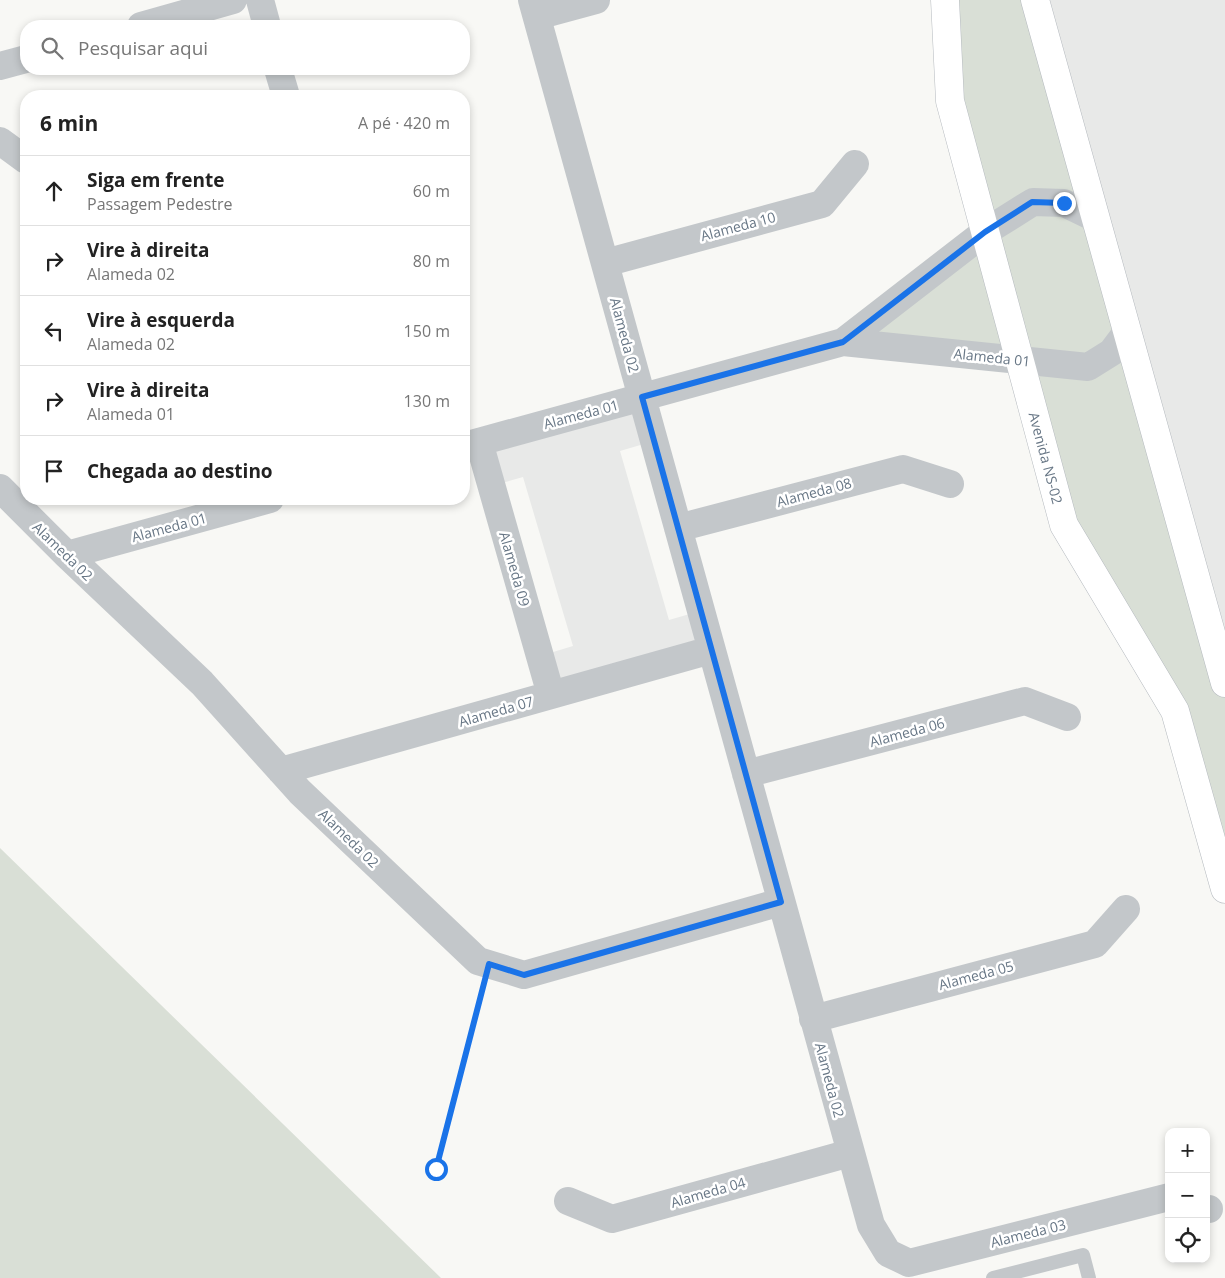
<!DOCTYPE html>
<html lang="pt">
<meta charset="utf-8">
<style>
:root{--surface:#fff;--page:#f2f2f2;--text:#222;--muted:#767676;--line:#e0e0e0}
body{margin:0;font-family:"Open Sans",sans-serif;background:var(--page);color:var(--text)}
.controls{position:absolute;right:15px;bottom:15px;display:grid;overflow:hidden;border-radius:10px;box-shadow:0 2px 8px #0003}
.controls button{width:45px;height:45px;display:grid;place-items:center;padding:0;border:0;border-bottom:1px solid var(--line);background:var(--surface);color:var(--text);font:25px sans-serif}
.stop{position:absolute;width:15px;height:15px;margin:-11px;border:4px solid #1a73e8;border-radius:50%;background:#fff}
.stop.end{background:#1a73e8;border-color:#fff;box-shadow:0 1px 5px #0008}
.list{margin:0;padding:0;list-style:none}
h2{display:flex;justify-content:space-between;align-items:center;height:65px;margin:0;padding:0 20px;font-size:21px}
h2 small{font-size:16px;font-weight:400;color:var(--muted)}
.list li{display:grid;grid-template-columns:32px 1fr auto;gap:15px;align-items:center;box-sizing:border-box;height:70px;padding:0 20px;border-top:1px solid var(--line)}
.list b{display:block;font-size:19px;white-space:nowrap}
.list p{margin:0;font-size:16px;white-space:nowrap;color:var(--muted)}
.list em{font-size:16px;font-style:normal;color:var(--muted)}
.icon{flex:none;width:28px;height:28px;fill:none;stroke:currentColor;stroke-width:2;stroke-linecap:round;stroke-linejoin:round}
.map{position:relative;flex:none;width:1225px;height:1278px;overflow:hidden}
.search{position:absolute;background:var(--surface);box-shadow:0 2px 8px #0003;left:20px;top:20px;width:450px;height:55px;display:flex;align-items:center;gap:12px;box-sizing:border-box;padding:0 18px;border-radius:20px;color:var(--muted);font-size:19px}
.panel{position:absolute;background:var(--surface);box-shadow:0 2px 8px #0003;left:20px;top:90px;width:450px;height:415px;border-radius:20px}
.map>svg:first-child{display:block}
.built{fill:#e8e9e8}
.green{fill:#d9dfd6}
.lines{fill:none;stroke-linecap:round;stroke-linejoin:round}
.secondary-casing{stroke:#b5babf;stroke-width:29}
.path{stroke:#bdbfc1;stroke-width:3;stroke-dasharray:2.5 2.5;stroke-linecap:butt}
.lane{stroke:#c3c7ca;stroke-width:14}
.street{stroke:#c3c7ca;stroke-width:28}
.secondary{stroke:#fff;stroke-width:28}
.route{stroke:#1a73e8;stroke-width:6}
.labels{text-anchor:middle;dominant-baseline:central;stroke-width:5;stroke-linejoin:round;paint-order:stroke}
.street-label{font-size:14px;fill:#677685;stroke:#fff}
</style>
<div class="map">
<svg width="1225" height="1278" viewBox="0 0 1225 1278">
<rect width="100%" height="100%" fill="#f8f8f5"/>
<path class="built" d="M1035,0H1225V683Z
M642,397L654,441L620,451L669,620L700,611L711,650L551,695L540,656L573,646L523,477L492,486L479,442Z"/>
<path class="green" d="M945,0H1035L1225,683V889L1175,711L1064,525L1020,360L843,342L985,232Z
M0,848L441,1278H0Z"/>
<g class="lines">
<defs>
<path id="secondary" d="M945,0L950,101L1064,525L1175,711L1225,889
M1035,0L1225,683"/>
</defs>
<use href="#secondary" class="secondary-casing"/>
<path class="path" d="M436,1169L483,989"/>
<path class="lane" d="M993,1278L1083,1255L1089,1278"/>
<path class="street" d="M260,0L267,26
M532,0L871,1225L888,1253L909,1263L1169,1197
M537,16L596,0
M141,26L233,0
M0,66L26,59
M278,69L286,96
M0,141L26,160
M605,263L822,204L855,164
M843,342L985,232L1033,202L1064,203L1095,218
M479,442L551,695
M464,446L843,342L1088,367L1112,352L1127,332
M0,488L67,555L202,683L300,792L478,961L524,975L781,902
M678,528L903,469L950,484
M67,555L270,499
M281,771L711,650
M746,774L1025,701L1067,717
M813,1019L1095,944L1126,909
M568,1201L612,1219L850,1153
M1206,1209H1209"/>
<use href="#secondary" class="secondary"/>
</g>
<g class="lines">
<path class="route" d="M436,1169L489,964L524,975L781,902L642,397L843,342L985,232L1032,202L1064,203"/>
</g>
<g class="labels">
<g class="street-label">
<text transform="translate(738 226) rotate(-15)">Alameda 10</text>
<text transform="translate(625 335) rotate(75)">Alameda 02</text>
<text transform="translate(992 357) rotate(6)">Alameda 01</text>
<text transform="translate(581 414) rotate(-15)">Alameda 01</text>
<text transform="translate(1046 458) rotate(75)">Avenida NS-02</text>
<text transform="translate(814 492) rotate(-15)">Alameda 08</text>
<text transform="translate(169 527) rotate(-15)">Alameda 01</text>
<text transform="translate(63 551) rotate(44)">Alameda 02</text>
<text transform="translate(515 569) rotate(74)">Alameda 09</text>
<text transform="translate(496 711) rotate(-16)">Alameda 07</text>
<text transform="translate(907 732) rotate(-15)">Alameda 06</text>
<text transform="translate(349 838) rotate(44)">Alameda 02</text>
<text transform="translate(976 975) rotate(-15)">Alameda 05</text>
<text transform="translate(830 1080) rotate(75)">Alameda 02</text>
<text transform="translate(708 1192) rotate(-16)">Alameda 04</text>
<text transform="translate(1028 1233) rotate(-14)">Alameda 03</text>
</g>
</g>
</svg>
<div class="controls">
<button>+</button>
<button>−</button>
<button><svg class="icon" aria-label="locate" viewBox="0 0 24 24"><circle cx="12" cy="12" r="6"/><path d="M12 2v4M12 18v4M2 12h4M18 12h4"/></svg></button>
</div>
<div class="stop" style="left:436px;top:1169px"></div>
<div class="stop end" style="left:1064px;top:203px"></div>
<div class="search"><svg class="icon" aria-label="search" viewBox="0 0 24 24"><circle cx="10" cy="10" r="6"/><path d="M15 15l6 6"/></svg>Pesquisar aqui</div>
<section class="panel">
<h2>6 min<small>A pé · 420 m</small></h2>
<ul class="list">
<li><svg class="icon" aria-label="ahead" viewBox="0 0 24 24"><path d="M12 20V5M6 11l6-6 6 6"/></svg><div><b>Siga em frente</b><p>Passagem Pedestre</p></div><em>60 m</em></li>
<li><svg class="icon" aria-label="right" viewBox="0 0 24 24"><path d="M7 20v-9h11M14 6l5 5-5 5"/></svg><div><b>Vire à direita</b><p>Alameda 02</p></div><em>80 m</em></li>
<li><svg class="icon" aria-label="left" viewBox="0 0 24 24"><path d="M17 20v-9H6M10 6l-5 5 5 5"/></svg><div><b>Vire à esquerda</b><p>Alameda 02</p></div><em>150 m</em></li>
<li><svg class="icon" aria-label="right" viewBox="0 0 24 24"><path d="M7 20v-9h11M14 6l5 5-5 5"/></svg><div><b>Vire à direita</b><p>Alameda 01</p></div><em>130 m</em></li>
<li><svg class="icon" aria-label="arrive" viewBox="0 0 24 24"><path d="M6 21V4h12l-3 4 3 4H6"/></svg><div><b>Chegada ao destino</b></div></li>
</ul>
</section>
</div>
